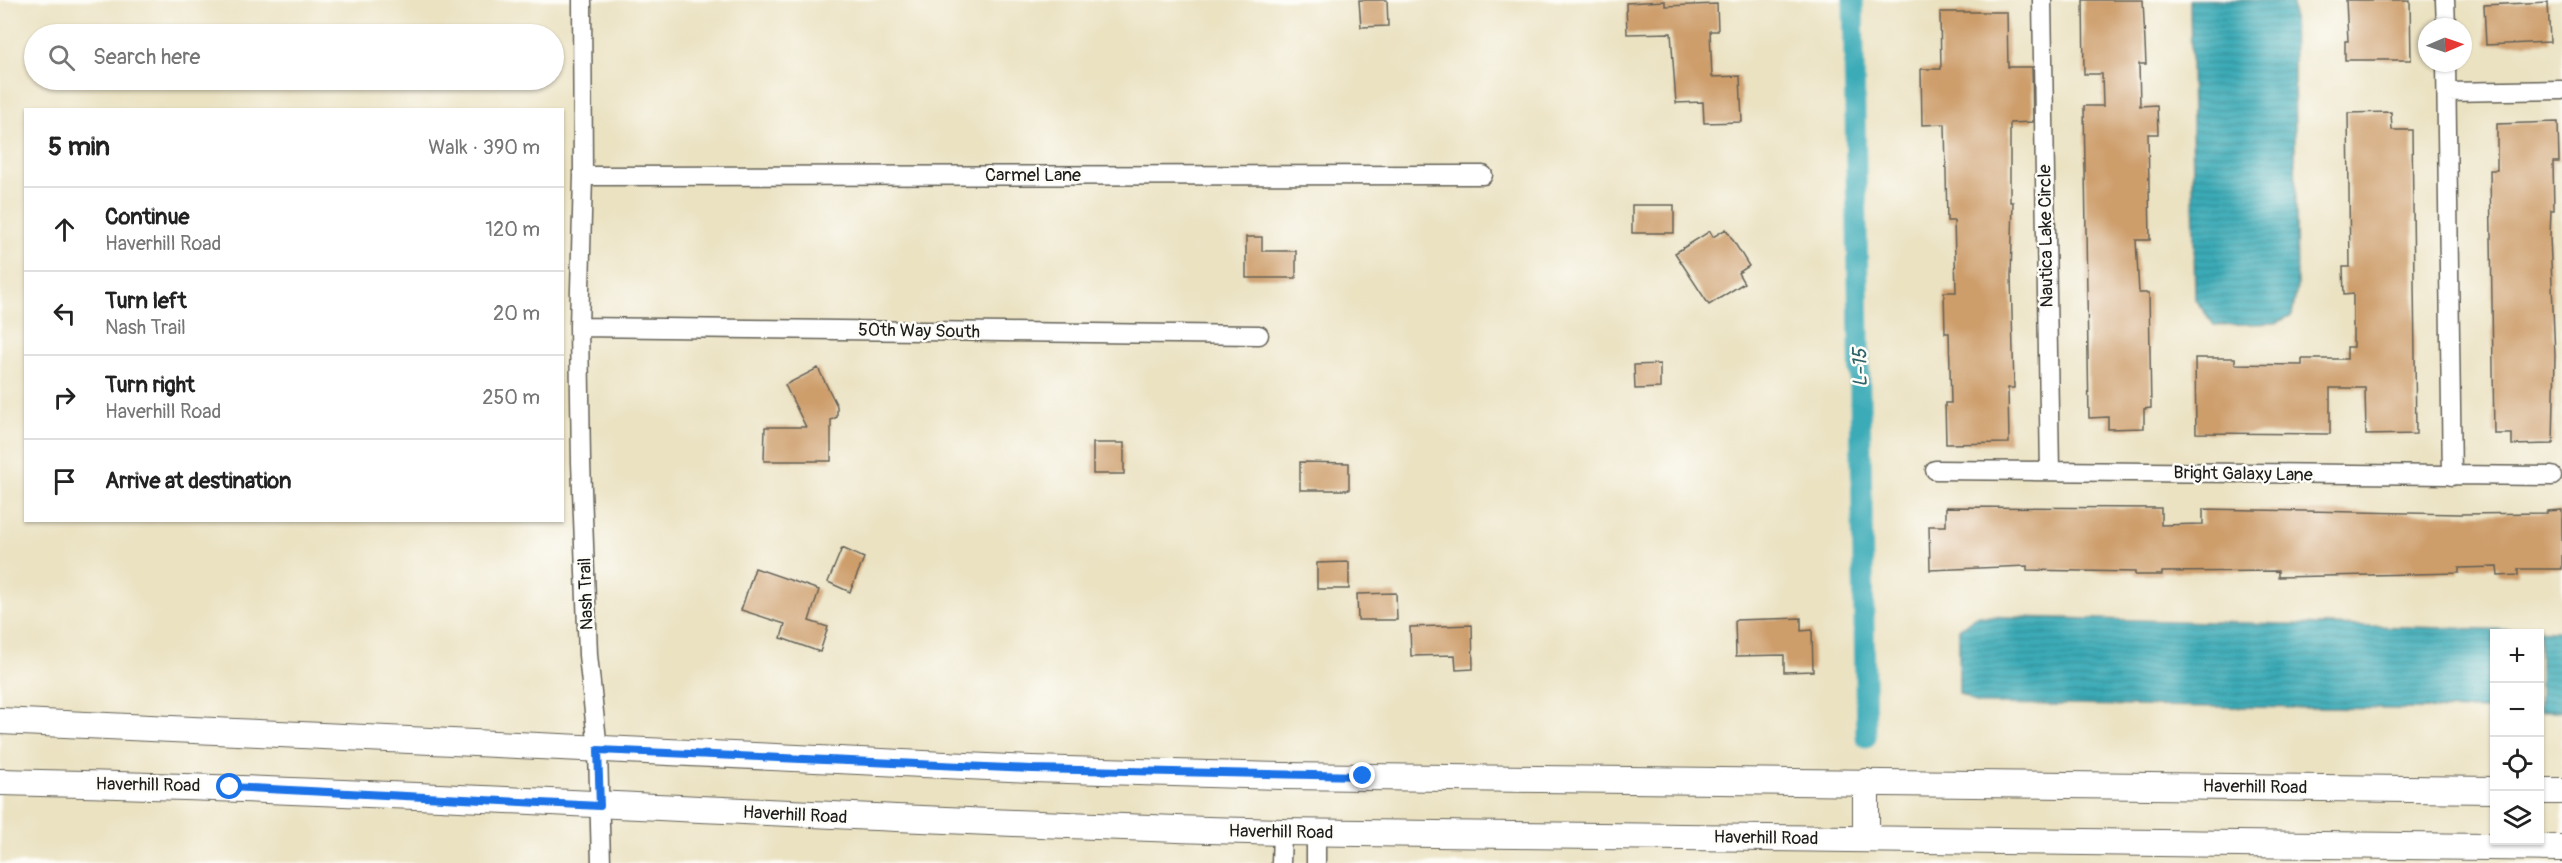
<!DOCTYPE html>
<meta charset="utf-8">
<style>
:root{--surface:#fff;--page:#f6f6f6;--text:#222;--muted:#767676;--line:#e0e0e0}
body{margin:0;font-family:Pangolin,sans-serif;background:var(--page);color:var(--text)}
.controls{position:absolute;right:18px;bottom:18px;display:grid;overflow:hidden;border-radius:0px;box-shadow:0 2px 4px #0004}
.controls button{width:54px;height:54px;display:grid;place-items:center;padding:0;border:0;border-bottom:2px solid var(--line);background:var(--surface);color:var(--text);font:30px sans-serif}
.compass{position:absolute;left:2418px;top:18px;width:54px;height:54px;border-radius:50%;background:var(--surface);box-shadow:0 2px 4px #0004;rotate:88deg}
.stop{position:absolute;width:18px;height:18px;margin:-14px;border:4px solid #1a73e8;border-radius:50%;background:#fff}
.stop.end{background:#1a73e8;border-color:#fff;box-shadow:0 2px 6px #0008}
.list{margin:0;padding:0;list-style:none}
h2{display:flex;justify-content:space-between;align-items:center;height:78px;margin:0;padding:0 24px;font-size:26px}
h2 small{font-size:20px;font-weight:400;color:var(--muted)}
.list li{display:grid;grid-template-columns:39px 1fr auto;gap:18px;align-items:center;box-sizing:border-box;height:84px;padding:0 24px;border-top:2px solid var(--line)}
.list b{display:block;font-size:22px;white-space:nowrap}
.list p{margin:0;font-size:20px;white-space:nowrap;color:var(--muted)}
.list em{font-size:20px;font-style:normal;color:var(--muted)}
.icon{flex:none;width:33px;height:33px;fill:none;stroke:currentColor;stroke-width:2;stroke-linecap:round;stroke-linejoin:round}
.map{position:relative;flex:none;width:2562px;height:863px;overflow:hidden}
.search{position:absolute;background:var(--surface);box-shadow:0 2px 4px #0004;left:24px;top:24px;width:540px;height:66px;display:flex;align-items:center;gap:15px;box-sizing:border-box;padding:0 21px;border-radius:33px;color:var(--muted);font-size:22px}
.panel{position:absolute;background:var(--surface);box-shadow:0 2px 4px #0004;left:24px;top:108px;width:540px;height:414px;border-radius:0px}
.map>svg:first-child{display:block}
.water{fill:url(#water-rules);stroke:#2c646a;stroke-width:1.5}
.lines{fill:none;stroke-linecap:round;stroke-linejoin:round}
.canal{stroke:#3babb7;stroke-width:21}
.building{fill:#cd9d6a}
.street-casing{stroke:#646156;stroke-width:21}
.secondary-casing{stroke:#646156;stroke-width:28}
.street{stroke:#fff;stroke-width:18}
.secondary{stroke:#fff;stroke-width:26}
.route{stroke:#1a73e8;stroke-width:8}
.labels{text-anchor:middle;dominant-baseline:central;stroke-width:5;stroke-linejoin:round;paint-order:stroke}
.street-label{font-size:18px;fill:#1c1c1c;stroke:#fdfcf7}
.water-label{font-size:20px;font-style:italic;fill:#2c646a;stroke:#fdfcf7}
</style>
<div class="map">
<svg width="2562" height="863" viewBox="0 0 2562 863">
<defs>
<pattern id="water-rules" width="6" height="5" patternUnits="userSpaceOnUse" patternTransform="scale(1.5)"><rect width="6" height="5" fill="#3babb7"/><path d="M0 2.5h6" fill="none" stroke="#318a94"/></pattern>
</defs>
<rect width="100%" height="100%" fill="#fdfcf7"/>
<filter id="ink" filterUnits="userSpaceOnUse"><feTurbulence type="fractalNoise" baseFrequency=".0167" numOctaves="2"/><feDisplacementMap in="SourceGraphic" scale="12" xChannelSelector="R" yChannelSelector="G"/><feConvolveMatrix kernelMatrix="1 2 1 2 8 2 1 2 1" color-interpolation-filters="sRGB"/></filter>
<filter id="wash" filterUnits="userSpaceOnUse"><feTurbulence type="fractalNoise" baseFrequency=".008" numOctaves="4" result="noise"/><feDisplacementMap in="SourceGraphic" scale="24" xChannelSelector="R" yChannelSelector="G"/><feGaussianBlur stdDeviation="1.35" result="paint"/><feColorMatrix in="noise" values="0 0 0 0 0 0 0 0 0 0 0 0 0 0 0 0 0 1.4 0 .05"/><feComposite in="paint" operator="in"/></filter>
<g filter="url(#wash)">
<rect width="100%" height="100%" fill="#ebe2c2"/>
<path class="water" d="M2190,0H2293L2297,287L2292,315L2276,323L2214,325L2195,299Z
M1976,616L2562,631V711H2540V634H2494V710L1978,704L1959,693V629Z"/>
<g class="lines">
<path class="canal" d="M1853,0L1866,737"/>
</g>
<g id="blocks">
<path class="building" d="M1359,0H1387L1388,26L1361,27Z
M2083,0H2143L2146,64H2139L2140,106L2157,105L2158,134H2148L2150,240H2136L2139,293H2149L2151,408L2144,409V428L2108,429V417L2089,418L2084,106H2103L2102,74H2084Z
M2346,0H2410L2411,60H2345V41H2348Z
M1665,1V6L1717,4L1718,31H1710L1712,77L1740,76L1742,122L1704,123L1703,102L1676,103L1671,33L1627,34L1626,3Z
M2548,2L2550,42L2486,45L2484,5Z
M1940,12H2007L2008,67H2032L2033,122L2010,123V202H2013L2011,276L2014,388H2008L2009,443L1946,444L1945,403H1951L1949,333H1945L1944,292H1956L1954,221H1947L1945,124L1922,125L1921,69H1941Z
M2391,112L2392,130H2412L2416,434L2366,435L2365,388H2330V434L2196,433L2195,358H2235V364L2302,365V359H2347V347H2353V294L2344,295L2343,267H2350L2348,113Z
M2558,122L2559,162H2553L2554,210H2551L2550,237L2555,356L2553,444L2512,445V434H2494L2490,170H2497V124Z
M1632,205H1674V233H1632Z
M1726,229L1749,266L1738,273L1744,283L1709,305L1675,253L1710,231L1713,237Z
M1246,237H1262V251H1296V278H1246Z
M1660,364V388L1635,389L1634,365Z
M818,368L837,406V417L831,420V461H764L765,427H806L785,385Z
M1093,443H1124V474H1093Z
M1300,462L1349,463V490H1300Z
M1946,507L2161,508V525L2203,524V509L2459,514L2547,513V511L2562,510V569H2518V575L2498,576L2497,567L2459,568V573L2278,577V571L2162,572V575H2135V572L2027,570V566L1930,570L1929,526H1946Z
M842,548L864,558L850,592L828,582Z
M1349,562V589H1317V563Z
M755,568L819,590L809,621L828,627L820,652L781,638L785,624L741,610Z
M1396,593L1397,620H1358L1357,594Z
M1801,618V631L1812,630L1813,671L1784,672V655L1736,656L1735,620Z
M1472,625L1473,669L1456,670L1455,655L1411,656L1410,627Z"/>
</g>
</g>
<g filter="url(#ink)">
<use href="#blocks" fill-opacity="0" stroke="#646156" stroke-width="1.5"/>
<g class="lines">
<defs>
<path id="street" d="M582,0L583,176L579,327L581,462L588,655L598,750L601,863
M2042,0L2050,471
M2445,0L2446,27
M2446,63L2452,476
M2447,92L2562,90
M583,176L1483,175
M579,327L1259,335
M1935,470L2552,476
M1281,863L1282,832
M1316,863V833"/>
<path id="secondary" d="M0,721L1032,769L1283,776L2494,790
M0,782C428,791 855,821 1282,832L2562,848
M2540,791H2562
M1866,839V782"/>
</defs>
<use href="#street" class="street-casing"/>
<use href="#secondary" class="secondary-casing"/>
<use href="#street" class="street"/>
<use href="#secondary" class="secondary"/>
</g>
</g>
<g class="lines" filter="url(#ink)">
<path class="route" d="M230,787L600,806L598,750L1032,769L1363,776"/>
</g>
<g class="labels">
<g class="street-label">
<text x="1033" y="175">Carmel Lane</text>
<text transform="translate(2046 236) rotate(-91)">Nautica Lake Circle</text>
<text transform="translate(919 331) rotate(1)">50th Way South</text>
<text transform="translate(2243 474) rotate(1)">Bright Galaxy Lane</text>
<text transform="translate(586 594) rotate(-92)">Nash Trail</text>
<text transform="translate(148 785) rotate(1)">Haverhill Road</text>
<text transform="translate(2255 787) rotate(1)">Haverhill Road</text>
<text transform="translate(795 815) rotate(3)">Haverhill Road</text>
<text transform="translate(1281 832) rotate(1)">Haverhill Road</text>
<text transform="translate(1766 838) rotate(1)">Haverhill Road</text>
</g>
<g class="water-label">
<text transform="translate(1860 368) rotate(-91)">L-15</text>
</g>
</g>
</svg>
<div class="controls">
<button>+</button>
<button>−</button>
<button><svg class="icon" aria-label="locate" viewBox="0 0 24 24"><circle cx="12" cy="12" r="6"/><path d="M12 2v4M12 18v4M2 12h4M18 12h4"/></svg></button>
<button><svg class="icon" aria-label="layers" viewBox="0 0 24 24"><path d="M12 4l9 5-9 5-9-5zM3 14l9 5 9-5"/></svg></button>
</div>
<svg class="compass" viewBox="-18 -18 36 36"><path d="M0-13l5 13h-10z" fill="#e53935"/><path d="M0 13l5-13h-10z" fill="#767676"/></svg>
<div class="stop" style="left:230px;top:787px"></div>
<div class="stop end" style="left:1363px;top:776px"></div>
<div class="search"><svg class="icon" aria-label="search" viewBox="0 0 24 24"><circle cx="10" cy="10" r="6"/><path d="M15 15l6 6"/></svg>Search here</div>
<section class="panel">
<h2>5 min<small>Walk · 390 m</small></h2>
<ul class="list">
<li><svg class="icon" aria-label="ahead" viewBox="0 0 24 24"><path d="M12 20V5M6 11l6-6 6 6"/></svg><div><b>Continue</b><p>Haverhill Road</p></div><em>120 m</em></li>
<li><svg class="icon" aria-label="left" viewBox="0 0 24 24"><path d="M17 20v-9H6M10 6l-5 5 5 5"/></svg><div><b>Turn left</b><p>Nash Trail</p></div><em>20 m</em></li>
<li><svg class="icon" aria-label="right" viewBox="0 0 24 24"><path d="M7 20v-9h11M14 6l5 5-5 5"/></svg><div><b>Turn right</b><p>Haverhill Road</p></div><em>250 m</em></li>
<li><svg class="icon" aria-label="arrive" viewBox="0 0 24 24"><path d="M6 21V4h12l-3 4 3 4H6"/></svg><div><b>Arrive at destination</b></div></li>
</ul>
</section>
</div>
